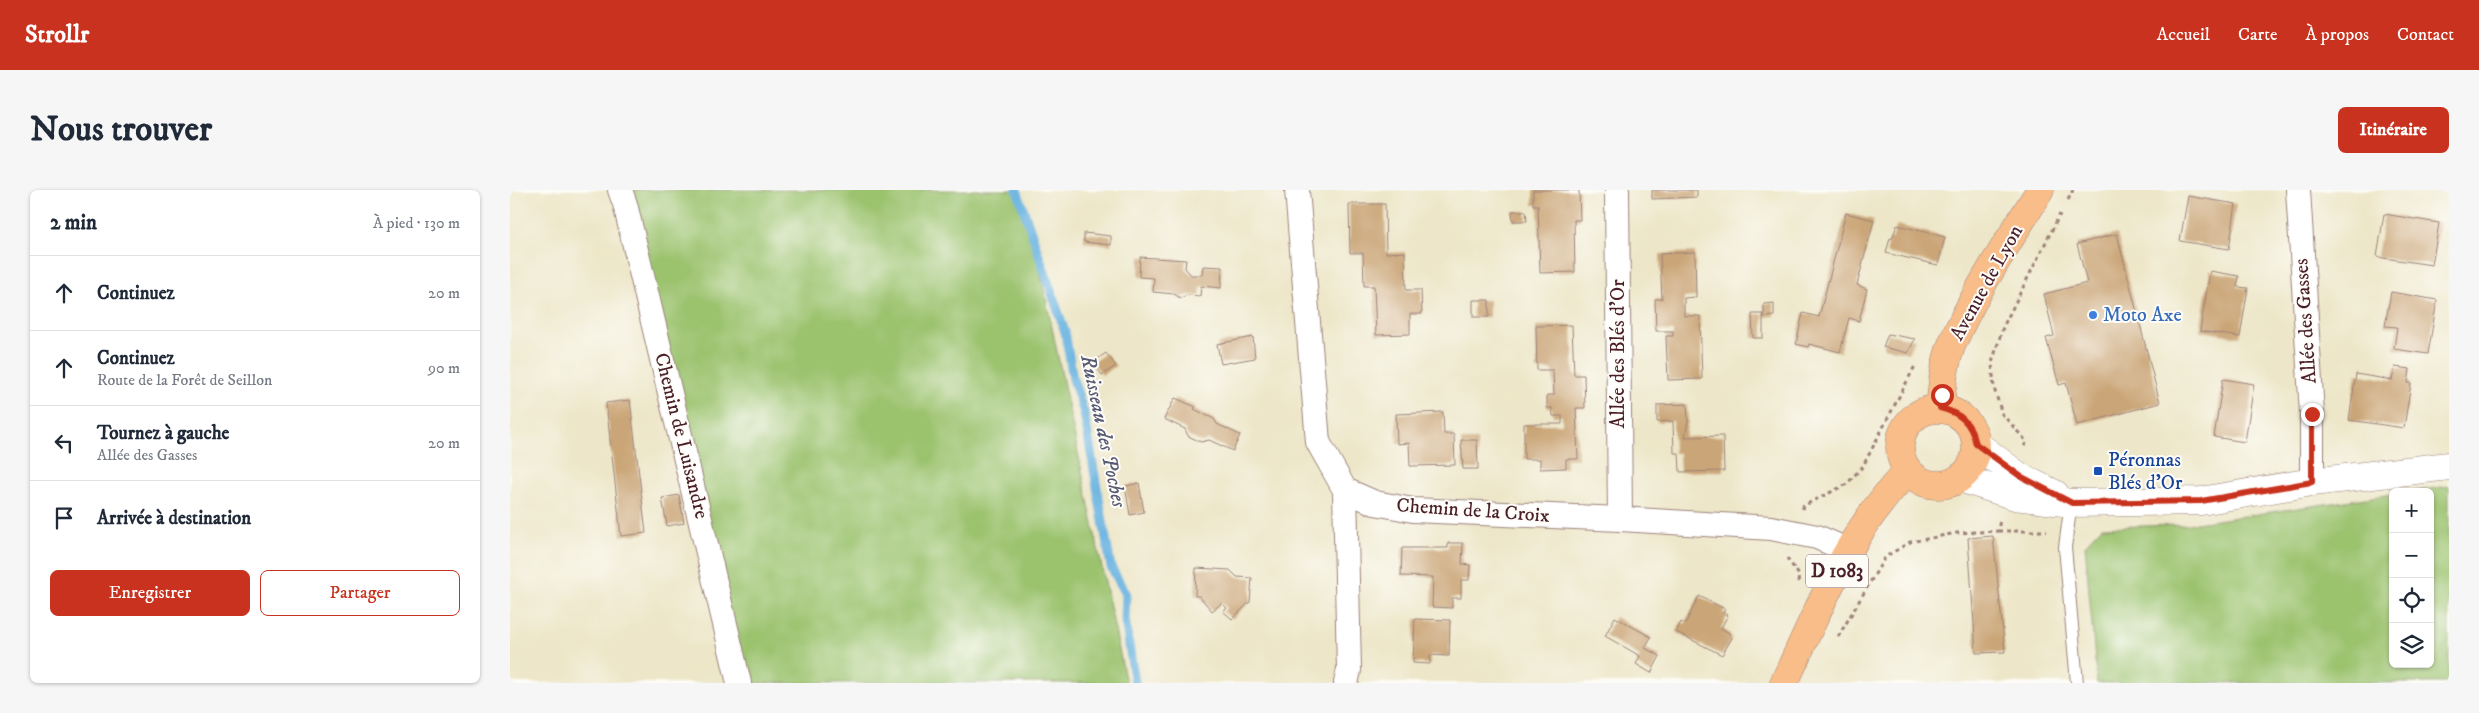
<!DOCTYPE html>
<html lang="fr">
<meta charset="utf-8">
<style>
:root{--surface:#fff;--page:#f6f6f7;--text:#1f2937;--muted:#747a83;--line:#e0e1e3;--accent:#c8321e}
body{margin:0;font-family:"IM FELL DW Pica",serif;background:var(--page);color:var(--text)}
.controls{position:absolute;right:15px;bottom:15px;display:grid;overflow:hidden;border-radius:8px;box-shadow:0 1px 4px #0004}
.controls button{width:45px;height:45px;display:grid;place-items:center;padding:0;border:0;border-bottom:1px solid var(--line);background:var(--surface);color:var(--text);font:25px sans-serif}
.stop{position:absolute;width:15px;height:15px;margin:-11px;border:4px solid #c8321e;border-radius:50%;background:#fff}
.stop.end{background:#c8321e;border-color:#fff;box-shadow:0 1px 5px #0008}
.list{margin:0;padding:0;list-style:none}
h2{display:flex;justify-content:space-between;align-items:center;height:65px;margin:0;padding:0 20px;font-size:21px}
h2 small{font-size:16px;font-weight:400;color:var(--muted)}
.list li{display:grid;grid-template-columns:32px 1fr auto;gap:15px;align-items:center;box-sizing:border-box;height:75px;padding:0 20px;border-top:1px solid var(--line)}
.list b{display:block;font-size:19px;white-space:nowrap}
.list p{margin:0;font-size:16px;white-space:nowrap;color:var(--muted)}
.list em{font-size:16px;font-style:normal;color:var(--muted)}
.actions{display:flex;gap:10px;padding:15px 20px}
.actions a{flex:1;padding:11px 0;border:1px solid var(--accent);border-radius:8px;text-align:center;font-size:18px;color:var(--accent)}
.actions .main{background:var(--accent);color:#fff}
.icon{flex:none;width:28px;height:28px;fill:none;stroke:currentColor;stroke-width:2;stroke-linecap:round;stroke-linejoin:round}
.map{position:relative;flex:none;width:1939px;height:493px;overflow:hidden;border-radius:8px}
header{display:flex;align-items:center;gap:30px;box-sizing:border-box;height:70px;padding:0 25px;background:var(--accent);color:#fff}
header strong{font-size:24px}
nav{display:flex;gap:28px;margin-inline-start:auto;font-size:18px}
.intro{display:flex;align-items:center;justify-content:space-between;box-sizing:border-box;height:120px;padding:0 30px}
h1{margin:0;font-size:35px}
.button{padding:12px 22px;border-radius:8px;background:var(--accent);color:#fff;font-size:18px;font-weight:700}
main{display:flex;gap:30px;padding:0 30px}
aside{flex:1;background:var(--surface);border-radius:8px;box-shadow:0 1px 4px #0004}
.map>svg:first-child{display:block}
.green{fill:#9bc36e;stroke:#72714c}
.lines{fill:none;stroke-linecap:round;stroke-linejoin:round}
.stream{stroke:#67b2e0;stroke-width:9}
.building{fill:#caa577}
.service-casing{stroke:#9c827a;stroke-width:14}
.minor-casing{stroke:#9c827a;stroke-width:26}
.tertiary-casing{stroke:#9c827a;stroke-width:29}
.primary-casing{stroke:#9c827a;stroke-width:29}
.path{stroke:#9c827a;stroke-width:3;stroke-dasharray:4 4;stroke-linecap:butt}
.service{stroke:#fff;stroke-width:12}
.minor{stroke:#fff;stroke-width:24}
.tertiary{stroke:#fff;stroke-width:28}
.primary{stroke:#f8bd89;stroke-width:28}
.route{stroke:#c8321e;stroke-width:6}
.shop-dot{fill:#3f7fe0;stroke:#fdfcf7;stroke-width:2}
.transit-dot{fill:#1a4fb4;stroke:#fdfcf7;stroke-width:2}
.labels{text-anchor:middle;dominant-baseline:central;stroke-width:4;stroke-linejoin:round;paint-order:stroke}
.shield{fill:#fdfcf7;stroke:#806168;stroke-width:1}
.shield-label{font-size:19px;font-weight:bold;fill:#4a1f2b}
.street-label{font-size:20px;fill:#4a1f2b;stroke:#fdfcf7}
.shop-label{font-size:20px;fill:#366cbe;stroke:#fdfcf7;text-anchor:start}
.transit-label{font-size:20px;fill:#164399;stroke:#fdfcf7;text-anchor:start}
.water-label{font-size:21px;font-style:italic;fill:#565a73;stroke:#fdfcf7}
</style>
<header>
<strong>Strollr</strong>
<nav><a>Accueil</a><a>Carte</a><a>À propos</a><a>Contact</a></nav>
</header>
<div class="intro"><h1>Nous trouver</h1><a class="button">Itinéraire</a></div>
<main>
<aside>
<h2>2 min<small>À pied · 130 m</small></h2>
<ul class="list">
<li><svg class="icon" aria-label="ahead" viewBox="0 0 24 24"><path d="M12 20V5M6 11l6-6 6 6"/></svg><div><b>Continuez</b></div><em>20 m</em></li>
<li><svg class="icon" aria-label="ahead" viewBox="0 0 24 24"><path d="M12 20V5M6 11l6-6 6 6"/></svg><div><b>Continuez</b><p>Route de la Forêt de Seillon</p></div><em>90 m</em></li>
<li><svg class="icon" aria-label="left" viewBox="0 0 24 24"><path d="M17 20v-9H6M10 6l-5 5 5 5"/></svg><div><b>Tournez à gauche</b><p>Allée des Gasses</p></div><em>20 m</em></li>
<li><svg class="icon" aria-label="arrive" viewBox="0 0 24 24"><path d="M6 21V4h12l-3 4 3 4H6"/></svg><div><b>Arrivée à destination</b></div></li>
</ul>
<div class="actions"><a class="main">Enregistrer</a><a>Partager</a></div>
</aside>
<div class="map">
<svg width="1939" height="493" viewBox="0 0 1939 493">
<rect width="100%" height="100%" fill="#fdfcf7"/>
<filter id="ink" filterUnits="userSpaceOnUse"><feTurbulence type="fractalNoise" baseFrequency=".02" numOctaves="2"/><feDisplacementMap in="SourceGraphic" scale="10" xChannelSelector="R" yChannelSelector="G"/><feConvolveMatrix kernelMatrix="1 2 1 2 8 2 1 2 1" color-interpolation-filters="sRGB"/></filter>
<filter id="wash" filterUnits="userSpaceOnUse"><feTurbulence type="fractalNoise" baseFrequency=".0096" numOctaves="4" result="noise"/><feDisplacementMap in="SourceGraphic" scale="20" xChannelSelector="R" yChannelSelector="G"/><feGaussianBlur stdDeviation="1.12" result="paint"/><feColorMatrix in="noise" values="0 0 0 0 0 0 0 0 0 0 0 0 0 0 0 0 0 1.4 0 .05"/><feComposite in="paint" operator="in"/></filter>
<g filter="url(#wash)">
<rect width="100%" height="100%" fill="#ede6c8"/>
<path class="green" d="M114,0H508L525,56L616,493H235Z
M1939,296V493H1587L1575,355L1592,337L1673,335L1883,304V474H1920V302H1900Z"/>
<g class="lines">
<path class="stream" d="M507,0L555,142L563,189L574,223L601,377L616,404L615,429L625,493"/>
</g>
<g id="blocks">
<path class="building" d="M1023,0H1069L1070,30H1064L1065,82L1030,83L1028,15H1023Z
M1142,0H1187V7L1142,9Z
M1678,6L1726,14L1719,59L1670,51Z
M839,14H875L876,63L895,62L896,100H911L912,124H900V144L866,145L864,96H854L853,63H840Z
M1002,21H1016L1017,31H1003Z
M1336,23L1364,30L1347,95L1357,99L1349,131L1339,128L1330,162L1299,154L1298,157L1286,154L1293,123L1309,127Z
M1874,24L1929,33L1922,75L1867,67Z
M1387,35L1435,47L1428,75L1376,63L1380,48L1382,49Z
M574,43L601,46V55L574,52Z
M1607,44L1650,213L1567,235L1556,193L1549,195L1536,148L1544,146L1534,104L1577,93L1567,54Z
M1185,62L1186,107L1174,108V126H1190L1192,189L1158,190L1156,146H1163V141H1146L1145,109H1152L1150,64Z
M630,67L676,70L675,78L681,85H692L693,76L712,77L711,98L691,96L690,106L678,105L670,108L664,104L643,102L644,88L629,87Z
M1700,81L1729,86L1727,97L1738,98L1730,147L1690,141Z
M1881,102L1927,110L1918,164L1884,159L1887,137L1875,136Z
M963,110H979V127H963Z
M1264,113V126L1254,127V114Z
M1242,124H1253V148H1243Z
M1062,135L1064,185H1074L1075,218H1066L1068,269H1056V278L1030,279V269H1014V234H1052V226H1043L1042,218H1037V205H1044L1043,180H1027L1026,136Z
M1378,144L1405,149L1398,163L1373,157Z
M743,147L745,168L711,174L707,154Z
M596,163L606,176L592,185L583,172Z
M1885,177L1900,179L1898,193H1901L1894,238L1839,230L1846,184L1882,190Z
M1713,189L1744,194L1735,252L1704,247Z
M665,208L686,217L684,219L704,229L707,234L730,245L723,261L699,250L691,252L678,246L675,239L654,229Z
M120,210L136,343L111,346L96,213Z
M1177,214L1178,231L1175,247L1213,246L1214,281L1170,282L1169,263H1164L1163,231L1147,232V215Z
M933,222L934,244H944L945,275L900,276L899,253L887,254L886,224Z
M951,250H967L968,279H953Z
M629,293L634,322L620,325L615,296Z
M169,305L174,333L157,336L152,308Z
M1483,346L1495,462L1466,463L1458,348Z
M938,353H953L952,374L960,375L959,390H951V408H942V418L922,417L923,387L891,386L892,358H938Z
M686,378L720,380L727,387L742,388L740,412L722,429L713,421L717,418L712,413L702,421L689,406H685Z
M1189,406L1215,419L1213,423L1218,425L1211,438L1219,443L1222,448L1212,465L1166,442L1171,432L1175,434Z
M1105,427L1141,447L1135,458L1150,466L1141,483L1126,474L1130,466L1095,446Z
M905,429L940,430L939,466L920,465V474L903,473Z"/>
</g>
</g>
<g filter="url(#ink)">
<use href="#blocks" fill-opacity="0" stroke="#9c827a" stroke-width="1"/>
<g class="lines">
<defs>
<path id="service" d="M1561,313L1555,357L1567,493"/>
<path id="minor" d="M110,0L115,14L229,493
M787,0L808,252L835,300L865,313L903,320L1110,329L1261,338L1307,347L1337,360
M1107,0L1110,329
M1788,0L1802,224V292
M835,300L839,480L836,493"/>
<path id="tertiary" d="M1466,254L1510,287L1545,304
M1450,288L1505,306L1561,313L1691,311L1802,292L1939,276"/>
<path id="primary" d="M1430,218C1432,197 1434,174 1442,154C1465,100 1500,50 1530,0
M1390 257a38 38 0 1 1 76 0a38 38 0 1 1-76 0Z
M1274,493C1309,419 1339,340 1398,281"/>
</defs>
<use href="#service" class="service-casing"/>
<use href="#minor" class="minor-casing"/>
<use href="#tertiary" class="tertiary-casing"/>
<use href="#primary" class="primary-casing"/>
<path class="path" d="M1558,10L1563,0
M1514,256L1517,252L1492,224L1484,198L1482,173L1493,137L1550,24
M1292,319L1293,316L1337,294L1353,276L1406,174
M1488,341H1537
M1277,368L1289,385L1288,393
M1328,447L1375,367L1400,352L1447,343L1488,341L1490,329"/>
<use href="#service" class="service"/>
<use href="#minor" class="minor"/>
<use href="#tertiary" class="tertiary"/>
<use href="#primary" class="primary"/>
</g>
</g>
<g class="lines" filter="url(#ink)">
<path class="route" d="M1432,205L1430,218C1451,223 1461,233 1466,254L1510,286L1562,313L1691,311L1802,292V224"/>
</g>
<circle class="shop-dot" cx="1583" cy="125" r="5"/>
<rect class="transit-dot" x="1583" y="276" width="10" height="10" rx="2.5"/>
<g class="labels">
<rect class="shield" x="1296" y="364.5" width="62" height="33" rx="4"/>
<g class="shield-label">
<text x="1327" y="381">D 1083</text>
</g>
<g class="street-label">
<text transform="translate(1477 93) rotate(-61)">Avenue de Lyon</text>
<text transform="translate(1796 131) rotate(-94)">Allée des Gasses</text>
<text transform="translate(1108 164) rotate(-90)">Allée des Blés d'Or</text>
<text transform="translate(171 246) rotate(76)">Chemin de Luisandre</text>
<text transform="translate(963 321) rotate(4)">Chemin de la Croix</text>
</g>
<g class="shop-label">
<text x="1593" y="125">Moto Axe</text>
</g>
<g class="transit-label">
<text x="1598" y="270">Péronnas<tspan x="1598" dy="23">Blés d'Or</tspan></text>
</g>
<g class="water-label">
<text transform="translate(593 241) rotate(78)">Ruisseau des Poches</text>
</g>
</g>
</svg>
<div class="controls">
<button>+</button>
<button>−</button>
<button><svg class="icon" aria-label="locate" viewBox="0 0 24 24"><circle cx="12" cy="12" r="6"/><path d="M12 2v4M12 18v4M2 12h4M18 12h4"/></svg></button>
<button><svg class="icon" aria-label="layers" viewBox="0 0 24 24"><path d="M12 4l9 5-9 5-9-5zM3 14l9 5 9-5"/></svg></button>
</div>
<div class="stop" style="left:1432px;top:205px"></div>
<div class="stop end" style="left:1802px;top:224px"></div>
</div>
</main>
